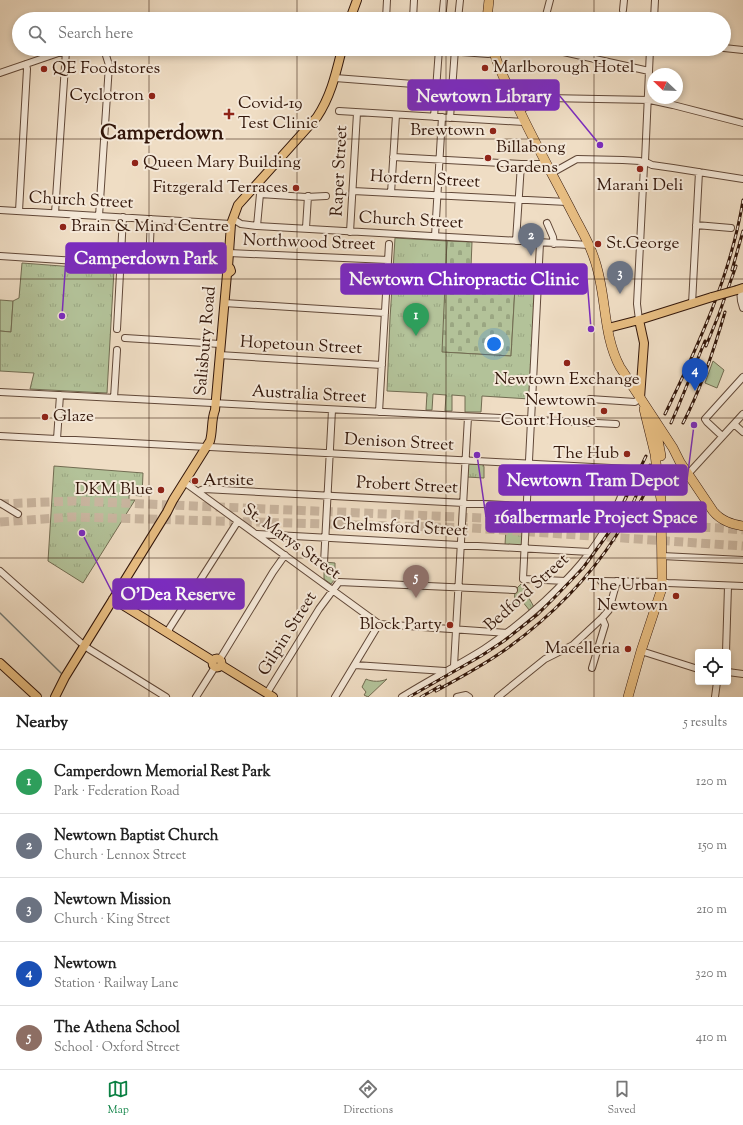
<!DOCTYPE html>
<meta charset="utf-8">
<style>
:root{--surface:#fff;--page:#f2f2f2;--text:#222;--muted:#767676;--line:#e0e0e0;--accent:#0b8043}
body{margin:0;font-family:"Sorts Mill Goudy",serif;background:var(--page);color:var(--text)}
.controls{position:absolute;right:12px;bottom:12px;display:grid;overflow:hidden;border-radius:4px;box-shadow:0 2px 6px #0003}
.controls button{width:36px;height:36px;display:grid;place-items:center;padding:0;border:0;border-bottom:1px solid var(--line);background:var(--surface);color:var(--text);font:20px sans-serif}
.compass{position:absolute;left:647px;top:68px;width:36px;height:36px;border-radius:50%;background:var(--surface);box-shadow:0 2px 6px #0003;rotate:293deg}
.you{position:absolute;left:494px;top:344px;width:14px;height:14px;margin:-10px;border:3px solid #fff;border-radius:50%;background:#1a73e8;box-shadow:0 0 0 6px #1a73e833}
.badge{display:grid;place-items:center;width:26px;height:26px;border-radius:50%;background:var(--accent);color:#fff;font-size:13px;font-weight:700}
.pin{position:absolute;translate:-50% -33px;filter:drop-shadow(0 1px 2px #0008)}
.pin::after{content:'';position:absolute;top:21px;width:14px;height:12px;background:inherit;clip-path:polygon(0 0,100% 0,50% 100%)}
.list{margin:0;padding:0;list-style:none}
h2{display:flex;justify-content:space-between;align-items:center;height:52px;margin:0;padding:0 16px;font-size:17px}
h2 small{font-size:13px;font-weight:400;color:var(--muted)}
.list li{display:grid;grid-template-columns:26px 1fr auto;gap:12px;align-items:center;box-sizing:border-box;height:64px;padding:0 16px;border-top:1px solid var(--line)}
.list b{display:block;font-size:15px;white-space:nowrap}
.list p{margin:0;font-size:13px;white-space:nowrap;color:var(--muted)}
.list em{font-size:13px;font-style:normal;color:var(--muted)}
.icon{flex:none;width:22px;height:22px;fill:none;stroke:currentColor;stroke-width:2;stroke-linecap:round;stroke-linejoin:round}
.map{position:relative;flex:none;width:743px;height:697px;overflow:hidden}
.search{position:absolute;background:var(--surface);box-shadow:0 2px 6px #0003;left:12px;right:12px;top:12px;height:44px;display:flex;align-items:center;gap:10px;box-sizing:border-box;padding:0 14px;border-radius:22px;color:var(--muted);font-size:15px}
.sheet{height:372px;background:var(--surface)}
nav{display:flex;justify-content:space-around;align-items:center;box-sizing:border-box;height:56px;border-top:1px solid var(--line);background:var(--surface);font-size:11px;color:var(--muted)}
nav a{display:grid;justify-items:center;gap:2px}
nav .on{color:var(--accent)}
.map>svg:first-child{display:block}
.green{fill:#b3c299;stroke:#726c52}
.cemetery{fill:url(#cemetery-stones);stroke:#726c52}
.park{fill:url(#park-tufts);stroke:#726c52}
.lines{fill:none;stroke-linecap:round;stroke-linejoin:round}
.stream{stroke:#717974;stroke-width:1.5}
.highway-tunnel{stroke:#c9b59f;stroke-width:9;stroke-dasharray:9 4.5;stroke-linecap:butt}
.minor-casing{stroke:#614838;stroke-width:8}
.major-casing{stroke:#32160a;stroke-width:10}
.highway-casing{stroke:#32160a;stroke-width:10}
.minor{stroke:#f5e9d9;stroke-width:6}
.major{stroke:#e8be82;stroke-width:8}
.highway{stroke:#e8be82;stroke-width:9}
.rail-casing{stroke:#32160a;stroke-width:3}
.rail{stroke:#f5e9d9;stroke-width:1.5;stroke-dasharray:4.5;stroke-linecap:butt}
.major-bridge-casing{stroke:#32160a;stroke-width:10;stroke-linecap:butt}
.major-bridge{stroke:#e8be82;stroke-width:8}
.grid{fill:none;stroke:#32160a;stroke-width:1;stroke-opacity:0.55}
.poi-dot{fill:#8f2418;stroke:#f5e9d9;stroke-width:1.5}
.labels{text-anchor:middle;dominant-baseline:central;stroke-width:4;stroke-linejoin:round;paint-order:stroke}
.poi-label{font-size:17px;fill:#32160a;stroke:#f5e9d9;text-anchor:start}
.street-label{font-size:17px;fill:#32160a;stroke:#f5e9d9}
.district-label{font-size:21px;font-weight:bold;fill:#32160a;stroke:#f5e9d9}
.leader{fill:none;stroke:#7b2cbf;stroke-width:1.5}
.callout-dot{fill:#7b2cbf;stroke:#f5e9d9;stroke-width:1.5}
.callout{fill:#7b2cbf;stroke:#7b2cbf;stroke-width:1.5}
.callout-label{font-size:18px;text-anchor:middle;font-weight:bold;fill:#fff}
</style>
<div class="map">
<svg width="743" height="697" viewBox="0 0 743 697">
<defs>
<pattern id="cemetery-stones" width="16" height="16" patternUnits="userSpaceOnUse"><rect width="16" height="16" fill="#b3c299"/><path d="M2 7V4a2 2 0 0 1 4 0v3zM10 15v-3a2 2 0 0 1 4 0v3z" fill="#9aa682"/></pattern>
<pattern id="park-tufts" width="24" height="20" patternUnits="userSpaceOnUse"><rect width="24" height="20" fill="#b3c299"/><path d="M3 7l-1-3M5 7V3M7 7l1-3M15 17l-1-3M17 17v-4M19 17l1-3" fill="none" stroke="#9aa682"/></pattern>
</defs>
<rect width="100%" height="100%" fill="#efddc4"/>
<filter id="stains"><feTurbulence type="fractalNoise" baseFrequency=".005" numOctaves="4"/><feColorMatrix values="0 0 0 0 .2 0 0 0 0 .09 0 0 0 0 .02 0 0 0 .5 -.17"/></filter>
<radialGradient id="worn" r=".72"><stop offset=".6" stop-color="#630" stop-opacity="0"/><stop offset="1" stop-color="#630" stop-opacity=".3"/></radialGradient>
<path class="green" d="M0,300L13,301L11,332L0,331Z
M713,361L724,370L717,388L705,383Z
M366,679C372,682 381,682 387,679L368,697L364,695L366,692L362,687Z"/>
<path class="cemetery" d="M447,241L472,242L470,292L492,293L493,269L516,270L511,356L441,352Z"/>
<path class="park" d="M395,238L447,241L442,352L511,356L516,270L536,272L530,399L482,396L481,412H465V396L452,395V411H445L446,395L433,394L432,410H426L427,393L387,391L390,319Z
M22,263L114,270L107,393L30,389L34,373L0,371V331L11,332L13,301L19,298Z
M469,464H483L484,467V478L467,477L468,465Z
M54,466L143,473L142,496L129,495V500H135L83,583L48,561Z
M506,528H523L522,546L505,545Z
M324,562L335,563V579L331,584L324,579Z
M521,584L534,607L530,611L522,601L514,607L515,590Z"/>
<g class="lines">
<path class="stream" d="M0,613L61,673"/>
<path class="highway-tunnel" d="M0,504L74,501L721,528L743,530
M0,522L72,517L472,528L743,546"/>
<defs>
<path id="minor" d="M623,10L624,0
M159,19L167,18L176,19
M386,19L387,0
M413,19L414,0
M442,19L444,0
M458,19L460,0
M545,19L550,0
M654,19L655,0
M724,48L743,50
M422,49L488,54L494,53
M550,49L649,71
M0,73L70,49
M335,78L453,87
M519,110L547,98L650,100L673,105L743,123
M339,111L524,122
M434,117L439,49
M450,118L455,49
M393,157L521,164H547
M645,161L650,49
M648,163L652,165L673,168L743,179
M552,173L577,159L623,160L640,161L643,163
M353,191L567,202
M391,193L396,115
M0,210L231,224
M19,211L27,69L26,64
M55,213L66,51
M99,216L109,65L104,49
M233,219L241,224L257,226L589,245
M547,223L553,237L554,244
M696,225L731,228
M257,226L260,194L306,197L326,196
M306,228L308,196
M350,232L357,113
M435,236L442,117
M516,241L521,164
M540,243L523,579L566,581
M229,253L388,260
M0,256L199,269L225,267
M149,265L151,219
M740,289L741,301L743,308
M224,303L385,313
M692,304L699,172
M639,320L637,304L644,166
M117,329L123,217
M125,338L220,344
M219,355L382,365
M0,392L616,424
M114,398L117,350
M590,399L635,402L640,398
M379,412L389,244
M734,424L743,432
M0,436L207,447
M722,436L707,422L705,419L743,377
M57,439L60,395
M210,447L630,469L631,472C624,489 618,506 609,522C593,553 571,576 546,600C526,618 506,635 484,649C457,666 429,680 402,697
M688,474L743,414
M187,484L379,624
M199,492L201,490L204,489L615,511
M0,503L18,514
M257,534L590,552
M662,556L743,560
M324,563L332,410
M0,571L80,642L89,649L166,697
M601,581L656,582L668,583L743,586
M379,624L508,633
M169,633V629L238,521
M641,651L698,669
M726,652L728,586
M220,659L273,572L285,555
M355,665L445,671
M454,666L468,417
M592,668L605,625L602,618
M728,672L743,674
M267,693L319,609L339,582L514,590
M196,697L215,667
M335,697L379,624
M457,697L466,695L469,697
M498,697L545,659L573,645L602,618L609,610L617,581
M715,697L717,682"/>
<path id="major" d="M350,19L357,0
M227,274L231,271L230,268L228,267L231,224L238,205L317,117C331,96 336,73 342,49
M737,290L743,288
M639,320L644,343L640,398
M608,328L639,320L712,297
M113,599L213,661
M212.5 663a4.5 4.5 0 1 1 9 0a4.5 4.5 0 1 1-9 0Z
M0,663L37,697
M221,665L273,697
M55,697L65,677L167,512L173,500L210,441C213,430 211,420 215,410L227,274"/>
<path id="highway" d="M487,19L489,0
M493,49C498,68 508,87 517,105C534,142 554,177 573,214C580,228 589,242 594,258C607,293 602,334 620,367L673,448L680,462L713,511C721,521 732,524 743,526
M655,424L661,456
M628,697L641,651L662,588V582L661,499L659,488L655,454L644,409"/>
</defs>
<use href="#minor" class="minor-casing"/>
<use href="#major" class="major-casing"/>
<use href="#highway" class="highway-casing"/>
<use href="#minor" class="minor"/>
<use href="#major" class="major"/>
<use href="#highway" class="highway"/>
<defs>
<path id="rail" d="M732,270L743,231
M706,346L719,314L736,266
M665,414C698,346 731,275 743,200
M671,423L678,407L705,341
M683,423C702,387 714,350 725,312
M631,520L652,479
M436,691C461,677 486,664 509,647C550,617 588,579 616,536C629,515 639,488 650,465
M409,697L481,656L504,641L538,614L554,598L583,568L610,531L646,456
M421,697L440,686"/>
</defs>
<use href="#rail" class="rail-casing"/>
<use href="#rail" class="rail"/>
<defs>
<path id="major-bridge" d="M712,297L737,290"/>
</defs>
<use href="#major-bridge" class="major-bridge-casing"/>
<use href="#major-bridge" class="major-bridge"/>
</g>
<path class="grid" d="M149,0V19M297,0V19M446,0V19M594,0V19M149,49V697M297,49V697M446,49V697M594,49V697M0,139H743M0,279H743M0,418H743M0,558H743"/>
<g class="poi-dot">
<circle cx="485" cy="68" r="4"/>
<circle cx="44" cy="69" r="4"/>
<circle cx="152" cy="96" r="4"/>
<path d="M227 108h4v4h4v4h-4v4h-4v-4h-4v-4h4z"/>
<circle cx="493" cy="131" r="4"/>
<circle cx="488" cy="158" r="4"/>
<circle cx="135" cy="163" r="4"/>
<circle cx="640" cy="169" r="4"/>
<circle cx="296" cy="188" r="4"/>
<circle cx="63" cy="227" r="4"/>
<circle cx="598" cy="244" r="4"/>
<circle cx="567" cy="363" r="4"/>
<circle cx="604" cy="411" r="4"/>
<circle cx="45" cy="417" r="4"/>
<circle cx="627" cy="454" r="4"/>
<circle cx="195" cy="481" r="4"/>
<circle cx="161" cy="490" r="4"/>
<circle cx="676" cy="596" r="4"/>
<circle cx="450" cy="625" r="4"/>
<circle cx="628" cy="649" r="4"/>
</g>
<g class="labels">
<g class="poi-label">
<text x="493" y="68">Marlborough Hotel</text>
<text x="52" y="69">QE Foodstores</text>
<text x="144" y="96" text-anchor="end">Cyclotron</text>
<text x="238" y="104">Covid-19<tspan x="238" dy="20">Test Clinic</tspan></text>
<text x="485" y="131" text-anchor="end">Brewtown</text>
<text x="496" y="148">Billabong<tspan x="496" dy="20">Gardens</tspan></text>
<text x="143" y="163">Queen Mary Building</text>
<text x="640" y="186" text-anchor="middle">Marani Deli</text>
<text x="288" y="188" text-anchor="end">Fitzgerald Terraces</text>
<text x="71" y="227">Brain &amp; Mind Centre</text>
<text x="606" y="244">St.George</text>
<text x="567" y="380" text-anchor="middle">Newtown Exchange</text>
<text x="596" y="401" text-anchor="end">Newtown<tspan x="596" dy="20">Court House</tspan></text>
<text x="53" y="417">Glaze</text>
<text x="619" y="454" text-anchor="end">The Hub</text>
<text x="203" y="481">Artsite</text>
<text x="153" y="490" text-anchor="end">DKM Blue</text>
<text x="668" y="586" text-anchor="end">The Urban<tspan x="668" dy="20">Newtown</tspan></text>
<text x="442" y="625" text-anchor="end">Block Party</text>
<text x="620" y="649" text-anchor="end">Macelleria</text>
</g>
<g class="street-label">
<text transform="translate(340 171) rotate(-87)">Raper Street</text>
<text transform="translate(425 180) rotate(3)">Hordern Street</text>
<text transform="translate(81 201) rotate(3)">Church Street</text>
<text transform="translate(411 221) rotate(3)">Church Street</text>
<text transform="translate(309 243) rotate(2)">Northwood Street</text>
<text transform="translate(206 341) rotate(-85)">Salisbury Road</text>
<text transform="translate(301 346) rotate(3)">Hopetoun Street</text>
<text transform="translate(309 395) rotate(3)">Australia Street</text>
<text transform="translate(399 443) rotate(3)">Denison Street</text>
<text transform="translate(407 486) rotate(3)">Probert Street</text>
<text transform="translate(400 528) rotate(3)">Chelmsford Street</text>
<text transform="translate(291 542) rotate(36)">St. Marys Street</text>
<text transform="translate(527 593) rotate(-42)">Bedford Street</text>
<text transform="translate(288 634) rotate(-58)">Gilpin Street</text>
</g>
<g class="district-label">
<text x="162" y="134">Camperdown</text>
</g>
</g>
<path class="leader" d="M600 145L559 95M62 316L66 258M591 329L587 279M694 425L687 480M477 455L486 517M82 533L113 594"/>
<g class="callout-dot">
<circle cx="600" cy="145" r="4"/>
<circle cx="62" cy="316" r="4"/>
<circle cx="591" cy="329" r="4"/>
<circle cx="694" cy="425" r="4"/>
<circle cx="477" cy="455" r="4"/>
<circle cx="82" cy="533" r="4"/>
</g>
<g class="callout">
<rect x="408" y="80" width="151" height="30" rx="4"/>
<rect x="66" y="243" width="160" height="30" rx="4"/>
<rect x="341" y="264" width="246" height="30" rx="4"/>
<rect x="499" y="465" width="188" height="30" rx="4"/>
<rect x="486" y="502" width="220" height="30" rx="4"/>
<rect x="113" y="579" width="131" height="30" rx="4"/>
</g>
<g class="callout-label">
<text x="484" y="102">Newtown Library</text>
<text x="146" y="264">Camperdown Park</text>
<text x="464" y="285">Newtown Chiropractic Clinic</text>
<text x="593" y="486">Newtown Tram Depot</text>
<text x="596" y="523">16albermarle Project Space</text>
<text x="178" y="600">O’Dea Reserve</text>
</g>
<rect width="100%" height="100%" filter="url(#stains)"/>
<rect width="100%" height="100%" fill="url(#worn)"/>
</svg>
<div class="controls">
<button><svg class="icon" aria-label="locate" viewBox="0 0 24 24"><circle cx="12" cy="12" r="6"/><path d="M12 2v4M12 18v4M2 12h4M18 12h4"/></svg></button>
</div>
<svg class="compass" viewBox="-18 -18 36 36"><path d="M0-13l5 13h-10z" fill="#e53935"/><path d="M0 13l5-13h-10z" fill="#767676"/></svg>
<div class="you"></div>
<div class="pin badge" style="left:416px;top:336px;background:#2e9e5b">1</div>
<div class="pin badge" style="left:531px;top:256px;background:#6b7280">2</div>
<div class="pin badge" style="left:620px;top:294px;background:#6b7280">3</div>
<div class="pin badge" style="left:695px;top:391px;background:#1a4fb4">4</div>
<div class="pin badge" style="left:416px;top:598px;background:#8d6e63">5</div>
<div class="search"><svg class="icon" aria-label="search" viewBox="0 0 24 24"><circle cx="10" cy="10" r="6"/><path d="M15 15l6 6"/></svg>Search here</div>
</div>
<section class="sheet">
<h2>Nearby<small>5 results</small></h2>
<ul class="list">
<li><span class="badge" style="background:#2e9e5b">1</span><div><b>Camperdown Memorial Rest Park</b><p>Park · Federation Road</p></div><em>120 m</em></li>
<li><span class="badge" style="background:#6b7280">2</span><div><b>Newtown Baptist Church</b><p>Church · Lennox Street</p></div><em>150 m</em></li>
<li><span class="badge" style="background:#6b7280">3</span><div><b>Newtown Mission</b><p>Church · King Street</p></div><em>210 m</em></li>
<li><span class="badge" style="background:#1a4fb4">4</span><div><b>Newtown</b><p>Station · Railway Lane</p></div><em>320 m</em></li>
<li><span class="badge" style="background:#8d6e63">5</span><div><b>The Athena School</b><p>School · Oxford Street</p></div><em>410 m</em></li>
</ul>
</section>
<nav>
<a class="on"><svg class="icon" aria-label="map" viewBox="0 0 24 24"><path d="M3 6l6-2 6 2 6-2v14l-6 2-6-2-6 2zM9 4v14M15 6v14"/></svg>Map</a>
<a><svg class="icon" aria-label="directions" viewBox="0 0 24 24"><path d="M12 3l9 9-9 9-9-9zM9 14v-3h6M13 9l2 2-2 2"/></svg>Directions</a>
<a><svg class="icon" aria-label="saved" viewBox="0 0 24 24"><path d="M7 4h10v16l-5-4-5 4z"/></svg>Saved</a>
</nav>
